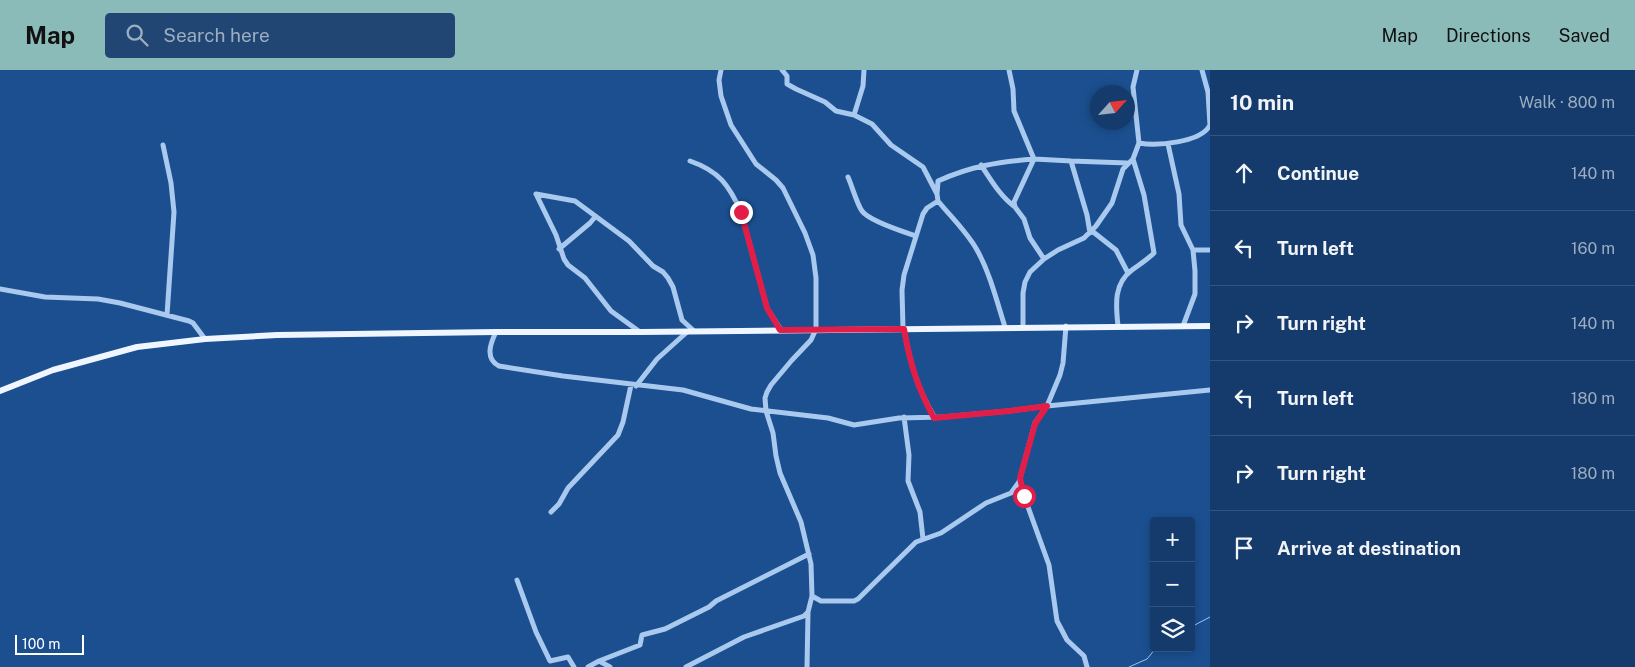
<!DOCTYPE html>
<meta charset="utf-8">
<style>
:root{--surface:#143b6b;--page:#214673;--text:#f1f3f6;--muted:#9dadc1;--line:#33557e;--accent:#8bbbb9}
body{margin:0;font-family:"Public Sans",sans-serif;background:var(--page);color:var(--text)}
.controls{position:absolute;right:15px;bottom:15px;display:grid;overflow:hidden;border-radius:5px;box-shadow:0 2px 8px #0003}
.controls button{width:45px;height:45px;display:grid;place-items:center;padding:0;border:0;border-bottom:1px solid var(--line);background:var(--surface);color:var(--text);font:25px sans-serif}
.compass{position:absolute;left:1090px;top:15px;width:45px;height:45px;border-radius:50%;background:var(--surface);box-shadow:0 2px 8px #0003;rotate:63deg}
.scale{position:absolute;left:15px;bottom:12px;width:69px;box-sizing:border-box;padding-left:5px;border:2px solid #fff;border-top:0;font-size:14px;line-height:18px;white-space:nowrap;color:#fff;-webkit-text-stroke:4px #1b4f8f;paint-order:stroke}
.stop{position:absolute;width:15px;height:15px;margin:-11px;border:4px solid #e11d48;border-radius:50%;background:#fff}
.stop.end{background:#e11d48;border-color:#fff;box-shadow:0 1px 5px #0008}
.list{margin:0;padding:0;list-style:none}
h2{display:flex;justify-content:space-between;align-items:center;height:65px;margin:0;padding:0 20px;font-size:21px}
h2 small{font-size:16px;font-weight:400;color:var(--muted)}
.list li{display:grid;grid-template-columns:32px 1fr auto;gap:15px;align-items:center;box-sizing:border-box;height:75px;padding:0 20px;border-top:1px solid var(--line)}
.list b{display:block;font-size:19px;white-space:nowrap}
.list em{font-size:16px;font-style:normal;color:var(--muted)}
.icon{flex:none;width:28px;height:28px;fill:none;stroke:currentColor;stroke-width:2;stroke-linecap:round;stroke-linejoin:round}
.map{position:relative;flex:none;width:1210px;height:597px;overflow:hidden}
header{display:flex;align-items:center;gap:30px;box-sizing:border-box;height:70px;padding:0 25px;background:var(--accent);color:#111}
header strong{font-size:24px}
nav{display:flex;gap:28px;margin-inline-start:auto;font-size:18px}
.search{width:350px;height:45px;background:var(--page);display:flex;align-items:center;gap:12px;box-sizing:border-box;padding:0 18px;border-radius:5px;color:var(--muted);font-size:19px}
main{display:flex}
aside{flex:1;background:var(--surface)}
.map>svg:first-child{display:block}
.lines{fill:none;stroke-linecap:round;stroke-linejoin:round}
.stream{stroke:#9cc4f0;stroke-width:1}
.minor{stroke:#a9c9ee;stroke-width:5}
.major{stroke:#f0f6ff;stroke-width:6}
.route{stroke:#e11d48;stroke-width:6}
</style>
<header>
<strong>Map</strong>
<div class="search"><svg class="icon" aria-label="search" viewBox="0 0 24 24"><circle cx="10" cy="10" r="6"/><path d="M15 15l6 6"/></svg>Search here</div>
<nav><a>Map</a><a>Directions</a><a>Saved</a></nav>
</header>
<main>
<div class="map">
<svg width="1210" height="597" viewBox="0 0 1210 597">
<rect width="100%" height="100%" fill="#1b4f8f"/>
<g class="lines">
<path class="stream" d="M1191,557L1210,547
M1129,597L1147,589L1156,578"/>
<path class="minor" d="M782,0L787,6V14L796,19L825,32L836,41L854,45L872,54L891,75L923,97L937,124L938,111C971,96 998,92 1034,89L1014,41L1013,19L1009,0
M1137,0L1133,17L1139,73C1156,76 1201,73 1210,55L1208,22L1202,0
M854,45L863,16L864,0
M1168,74L1179,124L1181,155L1193,180L1195,201V224L1183,256
M163,75L171,113L174,142L167,245
M690,91C719,101 729,115 741,142L767,238L781,260
M981,95C991,110 1000,126 1015,137
M848,107C852,116 857,134 862,141C869,151 904,162 916,166
M536,124L575,131L629,171L653,196L663,202L668,208L673,217L682,250L694,261
M536,124L556,165L564,189L568,195L585,208L611,241L640,262
M937,124L938,131C951,147 967,162 977,180C990,203 997,232 1005,257
M1092,161L1116,180L1128,203
M1090,163L1087,145L1071,91L1127,93
M559,179L590,153L595,147
M1193,180H1210
M1044,189L1030,168L1024,149L1015,137L1014,132L1034,89L1071,91
M0,219L45,227L98,229L120,233L189,251L193,253L205,269
M1066,256L1063,293L1060,305L1047,336L1210,320
M1118,256C1116,236 1113,214 1132,200C1140,194 1147,190 1154,183L1144,125L1133,89
M1023,257V223L1025,212L1030,202L1044,189L1058,180L1084,168L1096,156L1112,133L1123,99L1133,89L1139,73
M903,259L902,220L904,205L923,144L927,138L938,131
M904,259C910,293 917,318 935,348
M496,262C490,274 485,289 499,296L563,306L683,320L751,339L828,348L854,355L899,348L943,347L1009,341L1047,336
M636,316L657,289L687,262
M1047,336L1035,353L1019,412L1049,495L1057,551L1067,570L1084,586L1087,597
M904,347L909,385L908,411L920,442L923,469
M551,442L559,434L568,418L618,365L623,352L631,315
M517,510L536,562L550,591L568,587L574,597
M812,526L821,531H854L858,529L916,472L941,463L986,433L1011,423L1019,412
M599,591L640,575L642,565L665,559L709,537L716,531L809,484
M588,597L599,591L610,597
M686,597L744,567L804,546L808,542L812,526L811,494L801,452L780,403L776,386L773,363L766,341L765,328L767,322L771,315L792,290L811,270L816,259V208L813,185L805,163L783,118L776,110L756,94L731,55L721,26L719,10L721,0
M807,597L808,543"/>
<path class="major" d="M0,321L53,300L137,277L205,269L277,265L496,262H641L1210,256"/>
</g>
<g class="lines">
<path class="route" d="M741,142L767,238L780,260L904,259C910,293 917,317 934,348L1009,341L1047,336L1035,354L1020,408L1024,426"/>
</g>
</svg>
<div class="controls">
<button>+</button>
<button>−</button>
<button><svg class="icon" aria-label="layers" viewBox="0 0 24 24"><path d="M12 4l9 5-9 5-9-5zM3 14l9 5 9-5"/></svg></button>
</div>
<svg class="compass" viewBox="-18 -18 36 36"><path d="M0-13l5 13h-10z" fill="#e53935"/><path d="M0 13l5-13h-10z" fill="#9dadc1"/></svg>
<div class="scale">100 m</div>
<div class="stop" style="left:1024px;top:426px"></div>
<div class="stop end" style="left:741px;top:142px"></div>
</div>
<aside>
<h2>10 min<small>Walk · 800 m</small></h2>
<ul class="list">
<li><svg class="icon" aria-label="ahead" viewBox="0 0 24 24"><path d="M12 20V5M6 11l6-6 6 6"/></svg><div><b>Continue</b></div><em>140 m</em></li>
<li><svg class="icon" aria-label="left" viewBox="0 0 24 24"><path d="M17 20v-9H6M10 6l-5 5 5 5"/></svg><div><b>Turn left</b></div><em>160 m</em></li>
<li><svg class="icon" aria-label="right" viewBox="0 0 24 24"><path d="M7 20v-9h11M14 6l5 5-5 5"/></svg><div><b>Turn right</b></div><em>140 m</em></li>
<li><svg class="icon" aria-label="left" viewBox="0 0 24 24"><path d="M17 20v-9H6M10 6l-5 5 5 5"/></svg><div><b>Turn left</b></div><em>180 m</em></li>
<li><svg class="icon" aria-label="right" viewBox="0 0 24 24"><path d="M7 20v-9h11M14 6l5 5-5 5"/></svg><div><b>Turn right</b></div><em>180 m</em></li>
<li><svg class="icon" aria-label="arrive" viewBox="0 0 24 24"><path d="M6 21V4h12l-3 4 3 4H6"/></svg><div><b>Arrive at destination</b></div></li>
</ul>
</aside>
</main>
